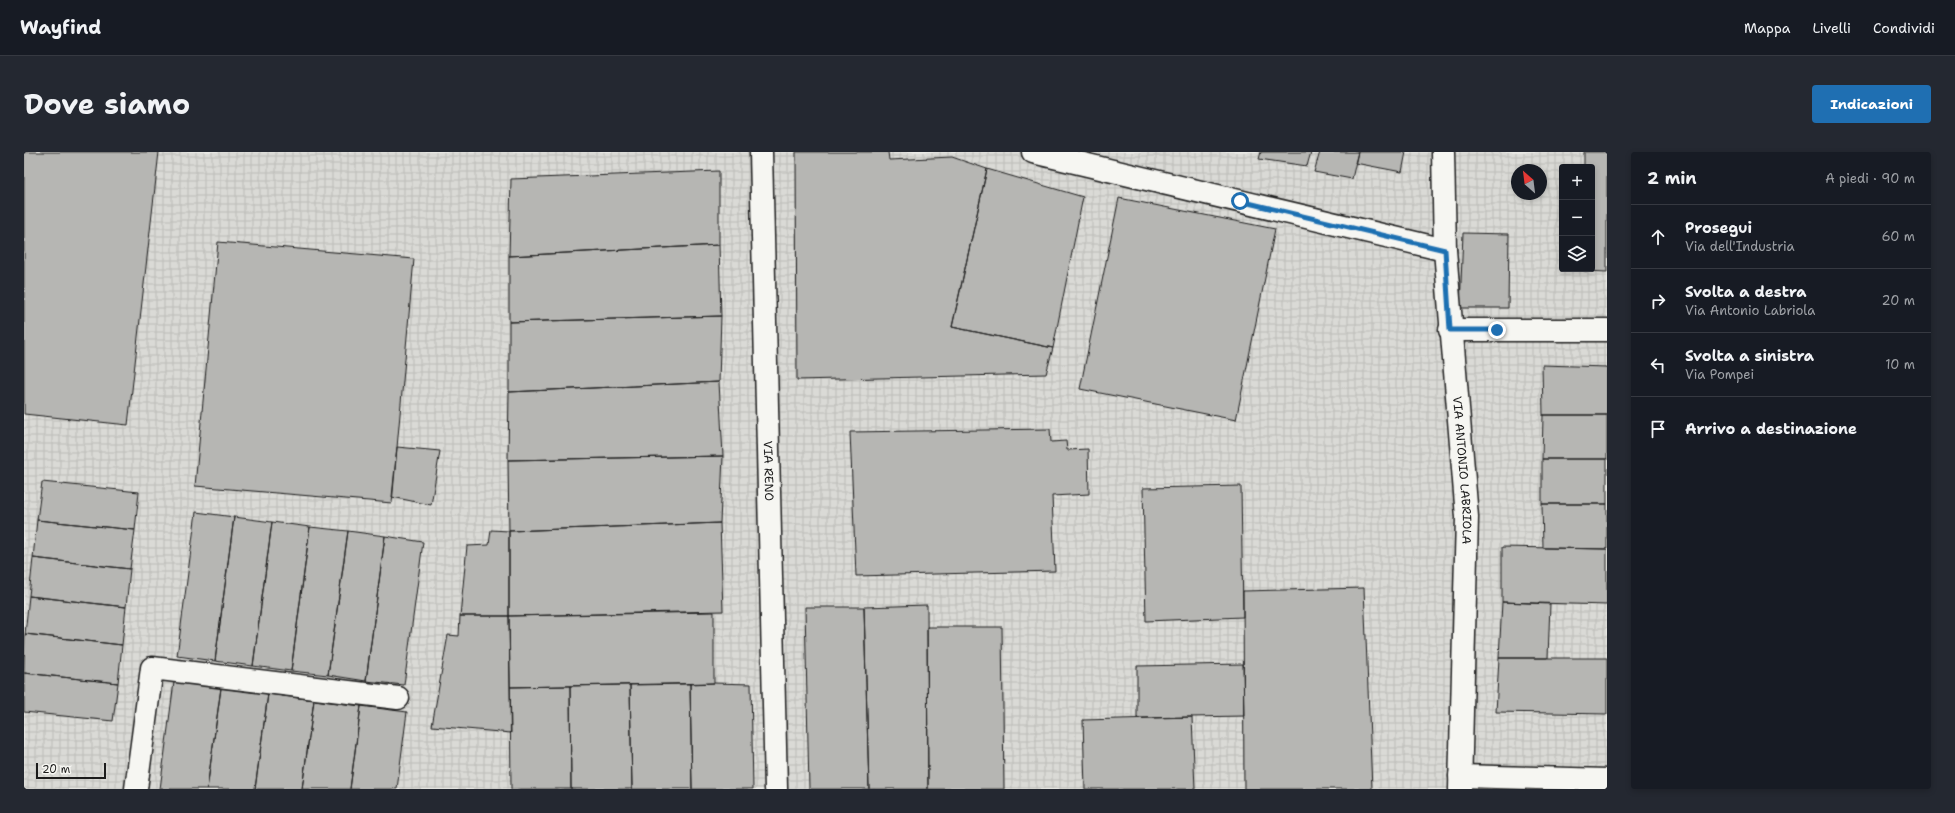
<!DOCTYPE html>
<html lang="it">
<meta charset="utf-8">
<style>
:root{--surface:#171b24;--page:#242831;--text:#f1f3f6;--muted:#9ea1a6;--line:#363941;--accent:#1f6fb2}
body{margin:0;font-family:"Shantell Sans",sans-serif;background:var(--page);color:var(--text)}
.controls{position:absolute;right:12px;top:12px;display:grid;overflow:hidden;border-radius:4px;box-shadow:0 2px 6px #0003}
.controls button{width:36px;height:36px;display:grid;place-items:center;padding:0;border:0;border-bottom:1px solid var(--line);background:var(--surface);color:var(--text);font:20px sans-serif}
.compass{position:absolute;left:1487px;top:12px;width:36px;height:36px;border-radius:50%;background:var(--surface);box-shadow:0 2px 6px #0003;rotate:332deg}
.scale{position:absolute;left:12px;bottom:10px;width:70px;box-sizing:border-box;padding-left:4px;border:2px solid #1c1c1c;border-top:0;font-size:11px;line-height:14px;white-space:nowrap;color:#1c1c1c;-webkit-text-stroke:3px #f6f6f2;paint-order:stroke}
.stop{position:absolute;width:12px;height:12px;margin:-9px;border:3px solid #1f6fb2;border-radius:50%;background:#fff}
.stop.end{background:#1f6fb2;border-color:#fff;box-shadow:0 1px 4px #0008}
.list{margin:0;padding:0;list-style:none}
h2{display:flex;justify-content:space-between;align-items:center;height:52px;margin:0;padding:0 16px;font-size:17px}
h2 small{font-size:13px;font-weight:400;color:var(--muted)}
.list li{display:grid;grid-template-columns:26px 1fr auto;gap:12px;align-items:center;box-sizing:border-box;height:64px;padding:0 16px;border-top:1px solid var(--line)}
.list b{display:block;font-size:15px;white-space:nowrap}
.list p{margin:0;font-size:13px;white-space:nowrap;color:var(--muted)}
.list em{font-size:13px;font-style:normal;color:var(--muted)}
.icon{flex:none;width:22px;height:22px;fill:none;stroke:currentColor;stroke-width:2;stroke-linecap:round;stroke-linejoin:round}
.map{position:relative;flex:none;width:1583px;height:637px;overflow:hidden;border-radius:4px}
header{display:flex;align-items:center;gap:24px;box-sizing:border-box;height:56px;padding:0 20px;background:var(--surface);border-bottom:1px solid var(--line)}
header strong{font-size:19px}
nav{display:flex;gap:22px;margin-inline-start:auto;font-size:14px}
.intro{display:flex;align-items:center;justify-content:space-between;box-sizing:border-box;height:96px;padding:0 24px}
h1{margin:0;font-size:28px}
.button{padding:10px 18px;border-radius:4px;background:var(--accent);color:#fff;font-size:14px;font-weight:700}
main{display:flex;gap:24px;padding:0 24px}
aside{flex:1;background:var(--surface);border-radius:4px;box-shadow:0 2px 6px #0003}
.map>svg:first-child{display:block}
.industrial{fill:url(#industrial-grid);fill-rule:evenodd}
.building{fill:#b6b6b3;stroke:#1c1c1c}
.lines{fill:none;stroke-linecap:round;stroke-linejoin:round}
.minor-casing{stroke:#1c1c1c;stroke-width:25}
.minor{stroke:#f6f6f2;stroke-width:22}
.route{stroke:#1f6fb2;stroke-width:5}
.labels{text-anchor:middle;dominant-baseline:central;stroke-width:3.5;stroke-linejoin:round;paint-order:stroke}
.street-label{font-size:12px;fill:#1c1c1c;stroke:#f6f6f2}
</style>
<header>
<strong>Wayfind</strong>
<nav><a>Mappa</a><a>Livelli</a><a>Condividi</a></nav>
</header>
<div class="intro"><h1>Dove siamo</h1><a class="button">Indicazioni</a></div>
<main>
<div class="map">
<svg width="1583" height="637" viewBox="0 0 1583 637">
<defs>
<pattern id="industrial-grid" width="8" height="8" patternUnits="userSpaceOnUse"><rect width="8" height="8" fill="#dadad6"/><path d="M0 4h8M4 0v8" fill="none" stroke="#babab7"/></pattern>
</defs>
<rect width="100%" height="100%" fill="#e9e9e5"/>
<filter id="ink" filterUnits="userSpaceOnUse"><feTurbulence type="fractalNoise" baseFrequency=".025" numOctaves="2"/><feDisplacementMap in="SourceGraphic" scale="8" xChannelSelector="R" yChannelSelector="G"/><feConvolveMatrix kernelMatrix="1 2 1 2 8 2 1 2 1" color-interpolation-filters="sRGB"/></filter>
<g filter="url(#ink)">
<path class="industrial" d="M0,0H1583V637H0ZM1538,15H1568V117H1538ZM1493,18H1517V42H1493Z"/>
<path class="building" d="M0,0H135L104,273L0,262Z
M772,0H864L865,8L928,5L963,17L928,175L1029,196L1022,222L773,228Z
M1237,0H1287L1283,14L1235,7Z
M1296,0H1334L1328,27L1290,20Z
M1334,0H1382L1378,20L1331,11Z
M1560,0H1583V120L1560,119V117H1568V15H1560Z
M963,17L1059,45L1029,196L928,175Z
M695,19V93L485,104L487,27Z
M1095,46L1251,77L1212,268L1056,237Z
M1439,81L1485,82L1484,156H1436Z
M194,90L390,107L368,351L171,334Z
M695,93L697,164L485,170V104Z
M697,164L695,230L485,240V170Z
M1518,213L1583,215V263H1519Z
M695,230L699,304L484,308L485,240Z
M1519,263H1583V307H1518Z
M1026,277L1027,290L1042,289L1043,298L1064,297L1065,342L1028,344L1031,419L832,424L826,280Z
M373,295L416,299L407,353L368,345Z
M699,304L696,371L485,379L484,308Z
M1518,307H1583V352H1518Z
M18,330L115,340L111,378L13,368Z
M1217,334L1219,465L1122,469L1119,336Z
M1518,352H1583V397L1519,396Z
M172,360L210,365L191,509L153,504Z
M210,365L248,370L229,514L191,509Z
M13,368L111,378L106,417L9,406Z
M248,370L286,375L267,519L229,514Z
M696,371L699,459L485,464V379Z
M286,375L324,379L304,523L267,519Z
M467,378L485,379V464H436L443,394L465,393Z
M324,379L361,384L342,529L304,523Z
M361,384L399,390L380,533L342,529Z
M1478,395L1583,397V453L1478,450Z
M9,406L106,417L102,455L5,444Z
M1340,436L1348,637H1220L1219,439Z
M5,444L102,455L98,493L1,482Z
M1478,450L1526,452L1524,506H1475Z
M903,453L904,637H845L840,455Z
M781,455H840L845,637H785Z
M690,460V531L486,535L485,464Z
M436,464H485L487,581L408,574L424,483L435,484Z
M903,475H978L980,637H904Z
M1,482L98,493L94,531L0,521Z
M1475,506H1583V562L1472,560Z
M1219,512L1220,564L1113,566V514Z
M0,521L94,531L89,569L0,560Z
M150,530L197,536L183,637H136Z
M690,531L727,532L729,637H668L666,532Z
M666,532L668,637H608L606,533Z
M606,533L608,637H547L546,534Z
M546,534L547,637H487L486,535Z
M197,536L244,542L231,637H183Z
M244,542L290,548L278,637H231Z
M290,548L337,554L326,637H278Z
M337,554L383,560L373,637H326Z
M1168,565L1171,637H1061L1059,568Z"/>
<g class="lines">
<defs>
<g id="minor">
<path id="s1" d="M737,0L752,637"/>
<path d="M1009,0L1421,98"/>
<path id="s2" d="M1419,0L1421,98L1443,365L1436,637"/>
<path d="M1426,178H1583"/>
<path d="M1436,624L1583,628"/>
<path d="M112,637L128,516L374,546"/>
</g>
</defs>
<use href="#minor" class="minor-casing"/>
<use href="#minor" class="minor"/>
</g>
</g>
<g class="lines" filter="url(#ink)">
<path class="route" d="M1216,49L1421,98L1426,178H1473"/>
</g>
<g class="labels">
<g class="street-label">
<text stroke="none"><textPath href="#s2" startOffset="319">VIA ANTONIO LABRIOLA</textPath></text>
<text stroke="none"><textPath href="#s1" startOffset="319">VIA RENO</textPath></text>
</g>
</g>
</svg>
<div class="controls">
<button>+</button>
<button>−</button>
<button><svg class="icon" aria-label="layers" viewBox="0 0 24 24"><path d="M12 4l9 5-9 5-9-5zM3 14l9 5 9-5"/></svg></button>
</div>
<svg class="compass" viewBox="-18 -18 36 36"><path d="M0-13l5 13h-10z" fill="#e53935"/><path d="M0 13l5-13h-10z" fill="#9ea1a6"/></svg>
<div class="scale">20 m</div>
<div class="stop" style="left:1216px;top:49px"></div>
<div class="stop end" style="left:1473px;top:178px"></div>
</div>
<aside>
<h2>2 min<small>A piedi · 90 m</small></h2>
<ul class="list">
<li><svg class="icon" aria-label="ahead" viewBox="0 0 24 24"><path d="M12 20V5M6 11l6-6 6 6"/></svg><div><b>Prosegui</b><p>Via dell'Industria</p></div><em>60 m</em></li>
<li><svg class="icon" aria-label="right" viewBox="0 0 24 24"><path d="M7 20v-9h11M14 6l5 5-5 5"/></svg><div><b>Svolta a destra</b><p>Via Antonio Labriola</p></div><em>20 m</em></li>
<li><svg class="icon" aria-label="left" viewBox="0 0 24 24"><path d="M17 20v-9H6M10 6l-5 5 5 5"/></svg><div><b>Svolta a sinistra</b><p>Via Pompei</p></div><em>10 m</em></li>
<li><svg class="icon" aria-label="arrive" viewBox="0 0 24 24"><path d="M6 21V4h12l-3 4 3 4H6"/></svg><div><b>Arrivo a destinazione</b></div></li>
</ul>
</aside>
</main>
